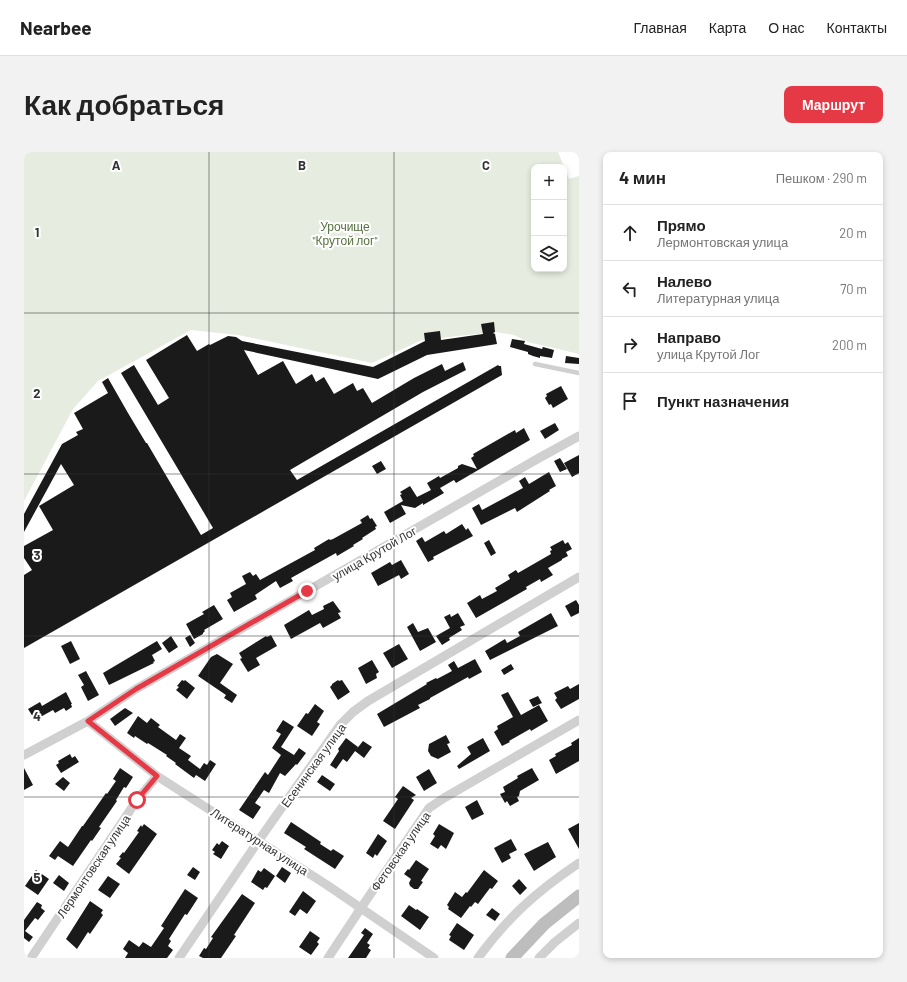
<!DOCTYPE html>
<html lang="ru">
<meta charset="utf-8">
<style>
:root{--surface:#fff;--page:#f2f2f2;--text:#222;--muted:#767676;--line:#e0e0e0;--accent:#e63946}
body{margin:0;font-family:Barlow,sans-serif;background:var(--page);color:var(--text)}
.controls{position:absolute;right:12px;top:12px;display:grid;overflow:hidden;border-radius:8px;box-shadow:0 2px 6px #0003}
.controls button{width:36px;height:36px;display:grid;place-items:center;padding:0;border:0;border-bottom:1px solid var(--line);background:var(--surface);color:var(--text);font:20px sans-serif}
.stop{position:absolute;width:12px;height:12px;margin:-9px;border:3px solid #e63946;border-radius:50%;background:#fff}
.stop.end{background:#e63946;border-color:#fff;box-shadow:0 1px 4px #0008}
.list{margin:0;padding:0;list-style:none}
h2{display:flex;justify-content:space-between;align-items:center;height:52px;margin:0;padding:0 16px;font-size:17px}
h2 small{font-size:13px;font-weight:400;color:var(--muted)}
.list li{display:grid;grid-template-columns:26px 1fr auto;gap:12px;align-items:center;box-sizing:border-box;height:56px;padding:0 16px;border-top:1px solid var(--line)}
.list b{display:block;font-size:15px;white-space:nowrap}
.list p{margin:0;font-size:13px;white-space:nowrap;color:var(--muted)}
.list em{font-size:13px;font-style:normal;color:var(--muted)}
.icon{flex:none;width:22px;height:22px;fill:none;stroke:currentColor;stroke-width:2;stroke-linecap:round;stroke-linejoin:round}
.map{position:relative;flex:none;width:555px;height:806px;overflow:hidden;border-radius:8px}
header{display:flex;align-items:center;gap:24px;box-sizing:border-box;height:56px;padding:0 20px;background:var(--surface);border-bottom:1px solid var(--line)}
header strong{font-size:19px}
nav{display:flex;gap:22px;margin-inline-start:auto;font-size:14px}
.intro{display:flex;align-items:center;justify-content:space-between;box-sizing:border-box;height:96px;padding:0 24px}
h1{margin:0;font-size:28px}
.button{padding:10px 18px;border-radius:8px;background:var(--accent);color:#fff;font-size:14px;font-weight:700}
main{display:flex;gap:24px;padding:0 24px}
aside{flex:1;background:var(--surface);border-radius:8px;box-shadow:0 2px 6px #0003}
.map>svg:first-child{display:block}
.green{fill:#e6ecdf;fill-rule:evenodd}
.building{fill:#1a1a1a}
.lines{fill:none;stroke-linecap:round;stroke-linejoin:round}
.lane{stroke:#d0d0d0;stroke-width:4.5}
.street{stroke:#d0d0d0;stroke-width:9}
.secondary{stroke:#bdbdbd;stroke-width:13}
.route{stroke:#e63946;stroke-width:5}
.grid{fill:none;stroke:#333;stroke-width:1;stroke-opacity:0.55}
.labels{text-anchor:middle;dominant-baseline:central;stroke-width:4;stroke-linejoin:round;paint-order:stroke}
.park-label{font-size:12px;fill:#56703f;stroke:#fff}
.street-label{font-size:12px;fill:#333;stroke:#fff}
.grid-label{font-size:13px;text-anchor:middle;font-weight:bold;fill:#333;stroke:#fff;stroke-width:4;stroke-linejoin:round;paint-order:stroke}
</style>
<header>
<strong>Nearbee</strong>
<nav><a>Главная</a><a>Карта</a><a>О нас</a><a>Контакты</a></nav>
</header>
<div class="intro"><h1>Как добраться</h1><a class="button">Маршрут</a></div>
<main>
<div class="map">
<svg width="555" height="806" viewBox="0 0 555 806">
<rect width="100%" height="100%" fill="#fff"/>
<path class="green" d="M0,0H534L545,27L555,24V202L504,190L490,183L471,180L398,188L348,211L214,183L167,178L74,229L49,257L0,349ZM510,15H540V117H510Z"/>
<path class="building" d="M470,170L471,180L469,181L471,182L473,192L403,203L354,227L220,198L234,223L259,209L272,232L288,222L292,230L300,225L310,242L329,231L333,239L339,236L348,251L390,226L418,212L421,219L439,210L442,218L399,240L266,318L273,328L474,213L475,214H477L478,223L0,496V423L8,418L0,406V394L29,378L15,354L50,333L37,312L0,380V362L38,292L54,283L52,280L59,277L50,261L84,241L78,230L84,226L104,261L122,291H123L177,383L189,376L97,221L110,213L134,253L145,246L122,208L163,183L173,199L185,192L186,193L204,184L212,185L218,189L349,215L401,189L400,181L416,179L417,188L459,182L457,172Z
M488,187L501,189L500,192L518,197L519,195L530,198L528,206L516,204V206L509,204L504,202V200L486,195Z
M542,204L555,206V212L541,211Z
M537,234L544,247L529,256L527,252L525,253L521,246L523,244L522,242Z
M531,271L535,278L521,287L516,279Z
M500,276L506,288L432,331L430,328L416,336L420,341L399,353V351L391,356L377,353L382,362L366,371L360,360L379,349L376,343L378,342L376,340L386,334L393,345L407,338L403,331L415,324L416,326L434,316V314L438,312L453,317L447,306L450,304L449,302L491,278L492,281Z
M555,303V321L548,325L540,311Z
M536,306L543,317L536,320L530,309Z
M357,309L362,317L353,322L348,314Z
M525,320L532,334L525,338L526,339L493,360L491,356L457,373L448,356L455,352L458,358L499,336L495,329L501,325L505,332Z
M344,363L346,367L348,366L353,374L351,375L352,377L338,386L339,387L329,393L330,394L313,404L312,401L267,426L269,429L256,436L252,429L231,443L233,447L210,460L203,448L208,445L206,441L222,432L218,424L226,420L229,424L232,422L236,428L291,398L290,396L305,387L306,388L309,387L338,371L336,368Z
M438,372L442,378L444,376L449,384L409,405L410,407L404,410L392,389L398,385L401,390L420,379L422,382Z
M465,388L472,401L467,404L460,391Z
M539,388L541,392L544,390L548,397L542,400L544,404L538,407V408L524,416L529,423L517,430L516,427L502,435L503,437L452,466L443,451L456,443L458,447L473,439L471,436L486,427L484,423L492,418L494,421L527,402L526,399L528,398L526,395Z
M377,408L385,422L377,427L375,423L354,434L347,421L366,410L368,413Z
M552,448L555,453V461L547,465L541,454Z
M309,449L317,460L314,461L317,466L299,476L296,471L267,487L260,473L285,458L288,463L300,457L299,454Z
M190,453L199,467L180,478L181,479L179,481V482L170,487L162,472L180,462L178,460Z
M434,461L441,473L436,475L438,478L425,486L426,488L418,493L412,484L426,476L420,465L426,462L427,465Z
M527,461L534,474L466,508L461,499L481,487L483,491L496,484L494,480Z
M389,471L394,480L404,476L412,490L396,499L383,475Z
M166,483L171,491L166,495L161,486Z
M247,483L253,494L232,506L236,513L224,520L216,507L218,506L215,501L242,484L243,485Z
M147,484L154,495L145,501L138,491Z
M47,489L56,507L46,512L37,494Z
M133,489L138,497L128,503L131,509L129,510L130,511L85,533L79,521Z
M375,492L384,507L368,516L359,501Z
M193,502L209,512L196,531L213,543L208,551L200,546L202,543L174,524L187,505Z
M451,507L458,520L445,527L444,525L406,546V547L394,553L396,556L360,575L353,562L403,532L402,531L412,526L413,527L428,519L424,513L430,509L434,516Z
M348,508L355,520L352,522L353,526L342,532L334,516Z
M487,512L490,517L480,523L477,518Z
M62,519L75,543L64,549L57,535L60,533L54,523Z
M158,528L160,529L161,528L171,536L163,547L152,538L155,535L153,534Z
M314,528L315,529L318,528L326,540L314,548L306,535L308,533V532Z
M555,532V547L537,557L531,548L533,546L530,541L544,534L546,537Z
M42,540L48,552H47L48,555L42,559L40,556L31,561L29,558L11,568L4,557L16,550L18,554Z
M484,540L497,563L515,553L524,569L507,579L506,577L485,589L486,590L478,594L470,580L474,577L473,574L489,565L477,543Z
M514,544L518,551L509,555L505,548Z
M291,552L300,559L293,570L296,572L288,584L273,574L282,561L284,562Z
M101,556L109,561L91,574L86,567Z
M114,564L123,571L127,566L136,573L134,575L152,588L156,582L162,586L155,596L167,604L164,608L176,617L180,611L183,613L186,608L192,612L181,629L172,623L170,626L151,612L152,611L142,604L143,603L124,591L123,592L111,584L110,586L103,581Z
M259,568L270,575L257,595L270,603L275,596L282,601L273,613L272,612L261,624L256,621L245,641L240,638L231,651L237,655L229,667L215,658L241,620L244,623L257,603L248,596L257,582L252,579Z
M422,583L426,591L423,592L427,600L414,607L407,604L404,599L405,592Z
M322,586L334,595L323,610L319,607L312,617L306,613L315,599L314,597Z
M459,586L466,599L435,617L433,614L447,602L443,595Z
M555,586V609L532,622L525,608L532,604L531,602L548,593L547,591Z
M339,589L348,595L340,606L331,599Z
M46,602L48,606L51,604L55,610L37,621L32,613L35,611L34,609Z
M0,616L9,633L0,638Z
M96,616L109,625L102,636L100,635L92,648L93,649L75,675L77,676L68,689L67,688L49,714L34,704L31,708L25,704L36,689L44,695L58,674H59L82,641L83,642L92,629L89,627Z
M508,616L515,628L496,639L495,644L493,645L495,649L486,654L483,649L481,651L476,642L481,640L479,635L494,626L493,624Z
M405,617L413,631L400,639L392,625Z
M298,623L311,632L306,639L293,630Z
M39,625L46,631L40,639L31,632Z
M379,634L392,643L387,646L390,648L371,677L359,669L374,647L371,645Z
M453,648L460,662L448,668L441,655Z
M267,670L297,690L296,692L307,699L309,697L320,704L311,717L280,697L282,695L260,681Z
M555,671V697L544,677Z
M120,672L133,682L105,722L92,712L97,706L95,705L99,700L100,701L115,680L113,679L117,673L118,675Z
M415,672L430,681L422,697L417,693L414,697L406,692L411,684L409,682Z
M354,682L363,689L353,704L351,702L349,706L342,701Z
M487,687L493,698L485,702L487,706L478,711L470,696Z
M198,689L205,694L197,707L189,702L191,700L188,698L193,691L195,693Z
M524,690L532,705L510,719L500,702Z
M392,708L405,717L397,729L399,730L394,737H390L386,734L385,731L387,727L380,722L384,717L385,718Z
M169,715L176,720L171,728L163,723Z
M258,715L267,721L261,731L252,724Z
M240,716L251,724L243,736L241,735L239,738L227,730L234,718L237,720Z
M12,718L25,727L14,743L1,734Z
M460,718L474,729L468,737L466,736L454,752L451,750L447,755L446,754L437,766L424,757L425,755L423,753L431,740L438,745L442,740L443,741Z
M35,723L45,731L40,739L29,731Z
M84,724L96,732L86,746L74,738Z
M495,727L503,736L496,743L488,734Z
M161,737L174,746L163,763L161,762L145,787L147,789L144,794L149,798L143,806H101L104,801L99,797L105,788L115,795L119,790L127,795L140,776L137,774Z
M279,739L292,749L283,762L276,757L271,764L265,760Z
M218,742L231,751L210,783L212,784L197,806H179L175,804L180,796L182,797L189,786L187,785Z
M66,749L79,758L77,761L79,763L66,782L64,780L53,797L42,787Z
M13,750L18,753L17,756L21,759L14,768L11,766L1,779L9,785L5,790L0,786V768Z
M385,753L392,758L393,757L405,765L396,778L377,764Z
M468,756L476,762L471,769L462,763Z
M433,771L450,783L440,798L425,788L427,784L425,783Z
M341,776L349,782L343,791L346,793L344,796L347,798L342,806H324L340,783L337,781Z
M286,779L296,786L293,790L295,792L287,803L275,795Z"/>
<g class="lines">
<path class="lane" d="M511,212L555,221"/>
<path class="street" d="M64,569L133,624L303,733L410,806
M0,603L64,569L112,537L515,306L555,284
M7,806L113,648L133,624
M155,806L235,688L316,573L329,560L344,549L555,425
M304,806L337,756L405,656L420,646L555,568
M454,806C484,765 513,739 555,711
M515,806L531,790L555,771"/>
<path class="secondary" d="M488,806L520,772L555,744"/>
</g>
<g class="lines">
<path class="route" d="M113,648L133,624L64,569L112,537L283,439"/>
</g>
<path class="grid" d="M185,0V806M370,0V806M0,161H555M0,322H555M0,484H555M0,645H555"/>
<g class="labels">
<g class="park-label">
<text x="321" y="74">Урочище<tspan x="321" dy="14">"Крутой лог"</tspan></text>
</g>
<g class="street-label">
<text transform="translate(350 401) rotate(-30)">улица Крутой Лог</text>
<text transform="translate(289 613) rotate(-54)">Есенинская улица</text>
<text transform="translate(236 689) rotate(33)">Литературная улица</text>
<text transform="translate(376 699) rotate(-55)">Фетовская улица</text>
<text transform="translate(69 714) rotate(-56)">Лермонтовская улица</text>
</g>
</g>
<g class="grid-label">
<text x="92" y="18">A</text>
<text x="278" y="18">B</text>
<text x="462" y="18">C</text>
<text x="13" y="85">1</text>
<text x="13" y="246">2</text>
<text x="13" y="408">3</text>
<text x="13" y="569">4</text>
<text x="13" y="730">5</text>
</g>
</svg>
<div class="controls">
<button>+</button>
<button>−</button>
<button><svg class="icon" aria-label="layers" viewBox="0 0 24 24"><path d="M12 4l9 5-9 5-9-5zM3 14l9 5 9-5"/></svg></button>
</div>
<div class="stop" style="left:113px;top:648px"></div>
<div class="stop end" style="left:283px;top:439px"></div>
</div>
<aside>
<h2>4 мин<small>Пешком · 290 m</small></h2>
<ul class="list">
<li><svg class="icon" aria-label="ahead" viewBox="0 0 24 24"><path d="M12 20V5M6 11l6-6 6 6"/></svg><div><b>Прямо</b><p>Лермонтовская улица</p></div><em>20 m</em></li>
<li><svg class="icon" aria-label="left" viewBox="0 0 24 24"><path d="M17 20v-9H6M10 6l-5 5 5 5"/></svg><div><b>Налево</b><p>Литературная улица</p></div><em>70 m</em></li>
<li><svg class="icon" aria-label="right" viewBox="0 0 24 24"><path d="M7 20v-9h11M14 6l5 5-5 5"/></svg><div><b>Направо</b><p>улица Крутой Лог</p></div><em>200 m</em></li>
<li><svg class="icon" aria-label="arrive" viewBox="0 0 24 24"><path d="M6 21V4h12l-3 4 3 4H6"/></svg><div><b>Пункт назначения</b></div></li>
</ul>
</aside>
</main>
